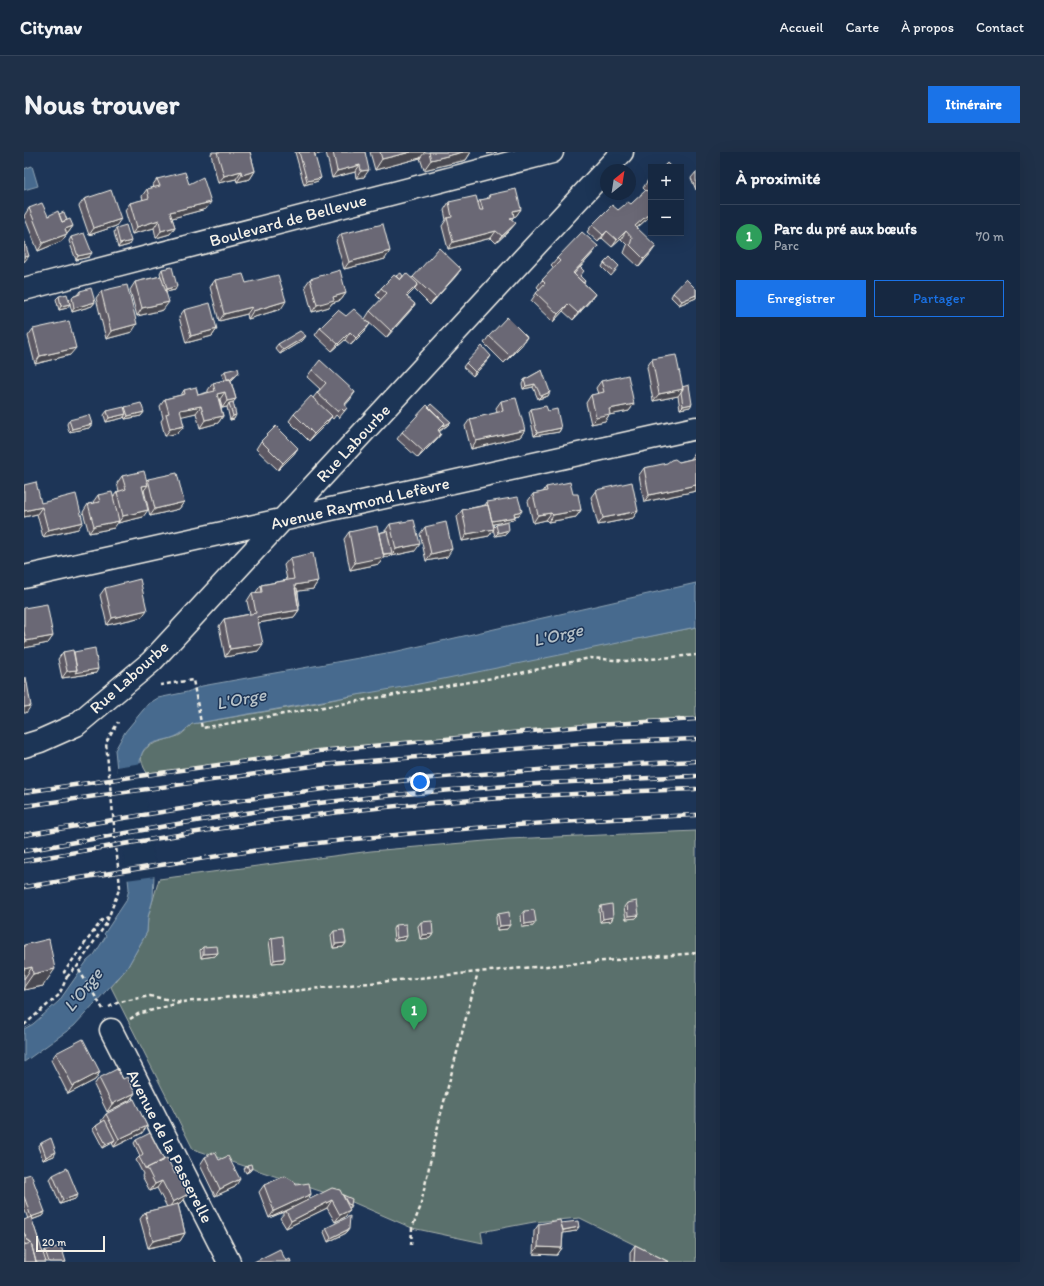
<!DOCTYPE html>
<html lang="fr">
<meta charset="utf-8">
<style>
:root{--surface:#162841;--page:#1f3048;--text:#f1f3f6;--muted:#9ea6b1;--line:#35445a;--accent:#1a73e8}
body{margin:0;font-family:Itim,sans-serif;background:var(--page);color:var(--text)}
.controls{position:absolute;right:12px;top:12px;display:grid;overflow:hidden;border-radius:0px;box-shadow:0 4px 16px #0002}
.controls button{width:36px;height:36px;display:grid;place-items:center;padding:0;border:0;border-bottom:1px solid var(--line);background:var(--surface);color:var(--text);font:20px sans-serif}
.compass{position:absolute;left:576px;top:12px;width:36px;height:36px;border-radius:50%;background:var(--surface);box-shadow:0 4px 16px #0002;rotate:30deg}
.scale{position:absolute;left:12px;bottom:10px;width:69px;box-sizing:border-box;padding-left:4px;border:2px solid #f4f1e8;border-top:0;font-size:11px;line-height:14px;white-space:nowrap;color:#f4f1e8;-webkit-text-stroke:3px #1d3557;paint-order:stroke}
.you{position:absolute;left:396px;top:630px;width:14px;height:14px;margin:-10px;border:3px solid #fff;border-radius:50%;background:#1a73e8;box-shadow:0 0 0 6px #1a73e833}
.badge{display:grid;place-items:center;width:26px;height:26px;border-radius:50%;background:var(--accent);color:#fff;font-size:13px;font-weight:700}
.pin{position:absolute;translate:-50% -33px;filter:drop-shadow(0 1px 2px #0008)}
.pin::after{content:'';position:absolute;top:21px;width:14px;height:12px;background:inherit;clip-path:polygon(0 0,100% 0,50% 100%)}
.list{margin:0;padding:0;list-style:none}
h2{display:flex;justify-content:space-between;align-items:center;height:52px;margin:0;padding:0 16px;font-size:17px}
h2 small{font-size:13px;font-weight:400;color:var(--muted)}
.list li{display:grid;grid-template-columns:26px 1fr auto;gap:12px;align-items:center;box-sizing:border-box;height:64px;padding:0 16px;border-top:1px solid var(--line)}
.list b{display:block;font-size:15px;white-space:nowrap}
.list p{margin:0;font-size:13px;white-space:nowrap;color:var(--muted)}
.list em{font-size:13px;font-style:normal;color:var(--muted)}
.actions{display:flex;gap:8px;padding:12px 16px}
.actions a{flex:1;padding:9px 0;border:1px solid var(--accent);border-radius:0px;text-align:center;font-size:14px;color:var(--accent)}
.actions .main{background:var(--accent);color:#fff}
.map{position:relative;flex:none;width:672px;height:1110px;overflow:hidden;border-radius:0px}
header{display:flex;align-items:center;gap:24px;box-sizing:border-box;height:56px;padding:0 20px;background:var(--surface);border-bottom:1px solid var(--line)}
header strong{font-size:19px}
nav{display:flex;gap:22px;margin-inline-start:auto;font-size:14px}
.intro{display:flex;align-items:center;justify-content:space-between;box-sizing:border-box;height:96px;padding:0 24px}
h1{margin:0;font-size:28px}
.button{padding:10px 18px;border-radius:0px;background:var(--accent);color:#fff;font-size:14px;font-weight:700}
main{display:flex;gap:24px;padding:0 24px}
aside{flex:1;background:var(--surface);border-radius:0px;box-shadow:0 4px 16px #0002}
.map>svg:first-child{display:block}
.green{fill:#5a706c;stroke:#a7b0aa}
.water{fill:#476b8e;stroke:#8ca1b2}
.pier{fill:#1d3557}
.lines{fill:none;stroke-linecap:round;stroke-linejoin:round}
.street-casing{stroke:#f4f1e8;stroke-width:25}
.path{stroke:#f4f1e8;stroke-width:2.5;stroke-dasharray:4 3;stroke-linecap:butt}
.street{stroke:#1d3557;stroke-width:22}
.rail-casing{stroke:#f4f1e8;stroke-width:4.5}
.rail{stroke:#1d3557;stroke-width:3;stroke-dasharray:9;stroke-linecap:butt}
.wall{fill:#5b5964;stroke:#f4f1e8}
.shaded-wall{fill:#4a4951;stroke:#f4f1e8}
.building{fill:#6a6874;stroke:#f4f1e8}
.labels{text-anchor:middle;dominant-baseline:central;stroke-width:3;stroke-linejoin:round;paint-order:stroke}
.street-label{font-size:17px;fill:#f4f1e8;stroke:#1d3557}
.water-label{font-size:18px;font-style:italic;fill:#b7c2c8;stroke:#1d3557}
</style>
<header>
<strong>Citynav</strong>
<nav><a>Accueil</a><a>Carte</a><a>À propos</a><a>Contact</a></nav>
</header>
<div class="intro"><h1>Nous trouver</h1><a class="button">Itinéraire</a></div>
<main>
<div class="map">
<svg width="672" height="1110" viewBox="0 0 672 1110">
<rect width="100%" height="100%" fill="#1d3557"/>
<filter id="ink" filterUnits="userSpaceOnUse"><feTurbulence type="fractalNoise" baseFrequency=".025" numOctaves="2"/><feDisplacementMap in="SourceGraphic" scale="8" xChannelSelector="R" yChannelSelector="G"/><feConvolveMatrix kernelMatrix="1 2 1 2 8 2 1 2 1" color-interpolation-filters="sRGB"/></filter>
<g filter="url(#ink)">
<path class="green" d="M672,475V567C488,578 305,598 123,621C105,593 134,591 154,584C159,582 164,576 168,572L292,551Z
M672,679V1110H640L609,1092L556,1066L510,1070L457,1080L459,1091L388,1076L326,1049L169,997L87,835L103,816L123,780L124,765L135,727L347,699L484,687Z"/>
<path class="water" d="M8,14L14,34L0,38V17Z
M672,431V475L390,533L168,572C164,575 160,580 156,582C141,592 117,585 116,611L130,723L129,747L124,765L123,780L103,816L50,874L0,910V877L9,872L35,849L63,809L70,803L82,784L80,782L102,749L105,737L91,598L101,580L124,552L134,546L163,540L178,534L374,499Z"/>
<path class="pier" d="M118,611L132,724L102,728L92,615Z"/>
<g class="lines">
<defs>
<path id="street" d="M0,137L528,0
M0,425L672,276
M0,594L16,589L52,573L127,510L598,0
M87,878L205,1110"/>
</defs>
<use href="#street" class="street-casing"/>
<path class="path" d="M136,533L169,528L178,576L492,522L566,506L602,509L672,503
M43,825L52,815
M85,855L95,850L126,844L157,850
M79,857L53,815L82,772L96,735L82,591L94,570
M106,867L114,862L159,850L454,820L672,801
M0,873L35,843L43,825L40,820L78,768L84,765
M387,1093L388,1076L396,1056L416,965L454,820"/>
<use href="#street" class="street"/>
<defs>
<path id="rail" d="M0,640L295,599L572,573L672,567
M0,654L296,613L566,591L672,587
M0,683C97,666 194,650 292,638C418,623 546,615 672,609
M0,699C98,682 196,663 295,651C420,636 546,629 672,624
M0,709C139,685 280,660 421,650C504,643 588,640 672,637
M0,735C76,723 152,710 228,699C376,680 524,669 672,663"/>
</defs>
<use href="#rail" class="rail-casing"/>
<use href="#rail" class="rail"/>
</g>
<path class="wall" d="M188,0H226L231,19L226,27L213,30L212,27L194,31L187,2Z
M271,0H341L340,25L332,26L331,20L308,26L302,0L291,3L294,29L280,33Z
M346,0H447L442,8L400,18L396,6L351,18Z
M672,20V38L667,26Z
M627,26V63L613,76L627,101L615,115L600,101L603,93L597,87L588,95L578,86L574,90L563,80L568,73L594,58L607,52L622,39L619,36L624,28Z
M133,27L165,32L182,57L148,66L151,75L146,82L132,86L130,76L108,82L101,58L106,51L119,48L118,44L123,37L129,35L128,34Z
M465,43L497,57L492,64H490L488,67L486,78L472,91L467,86L424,97L418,74L422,68L420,58L425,50L454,51L456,48L463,47Z
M60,47L92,74L65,83L55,54Z
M5,56L24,64L35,62L49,74L38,89L14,99L0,64Z
M92,76L105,93L94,96L90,80Z
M317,82L361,107L320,117L312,89Z
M47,85L65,105L52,108L45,89Z
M574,94L569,101L556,116V124L561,129L560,131L571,142L566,149L549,168L539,159L529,170L507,149L515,137L513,135L518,128L530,116L527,113L533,106Z
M580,111L593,117L587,124L578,115Z
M138,117L151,138L142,140L139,158L113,164L106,138L111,130L137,124L136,121Z
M437,117L432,124L406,153L390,137L383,145L391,152L386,159L362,186L341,167L346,159L357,148L352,143L357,136L372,124H379L388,126L389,125Z
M286,127L322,141L317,148L308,151L305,155L288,160L281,134Z
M191,128L222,131L257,157L224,167L223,162L195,169L186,135Z
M672,137V146L655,153L647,145L649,141Z
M56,139L71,150L68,154L48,160L45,148L48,145L53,143Z
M77,139L108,180L82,187L72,146Z
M35,144L43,156L35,158L32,147Z
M160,158L193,177L188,184L162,191L155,165Z
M322,164L341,179L327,193L321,188L308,199L291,183L296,176Z
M9,177L46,203L11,212L4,184Z
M465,184L498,193L480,211L460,191Z
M279,188L256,202L251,196L254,192Z
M465,207L449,224L439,215L442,211Z
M628,207L658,235L666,255L656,257L654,244L629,249L623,215Z
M288,218L331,240L321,253L323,256L315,266L312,263L309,267L307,265L303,271L285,289L265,269L270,262L289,246L296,237L283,225Z
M518,218L524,244L514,247L509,235L499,237L498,232L500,228Z
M201,219L212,224L207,229L212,247L209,250L210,267L206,268L203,255L198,256L196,247H195L199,264L194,271L176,276L172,261L157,264L160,274L154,281L141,284L137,269L139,266L136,254L141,247L157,243L160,238L174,243L184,240V238L189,231L200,228L198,223Z
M577,229L610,252L605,259L585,263L581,269L567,272L562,251L567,243L574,242L572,236Z
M477,249L501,278L496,285L447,297L441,274L446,267L473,261L472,256Z
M101,255L120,260L117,264L101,267L100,264L99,266L82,270L80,263L83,259L100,257Z
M507,257L524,259L537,276L535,280L510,284L505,260Z
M45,268L68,272L65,276L45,280L43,272Z
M427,270L424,273L415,280L417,282L411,289L394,306L373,287L378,280Z
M237,289L274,296L269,303L254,318L232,297Z
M672,300V339L620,350L615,323L620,316L655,310L667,307Z
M98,324L122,329L124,327L160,350L155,357L126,364L120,338L119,340V365L94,371L93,370L90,376L65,381L59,360L64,352L70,351L69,350L74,343L89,345L93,340L95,339L93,331Z
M0,333L17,351L54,377L19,385L13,362L0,365Z
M522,335L549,342L557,358L552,365L524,370L522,368L509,371L504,349L509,342L519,340Z
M572,338L614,359L609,366L574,373L567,345Z
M463,350L495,363L491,364V365L489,368L469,372V376L472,373L485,378L482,382L471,384L469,377L465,384L438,389L433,365L438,358L461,353Z
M366,372L391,399L367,404L366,402L365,405H360L355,412L326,418L320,387L325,380L355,381L361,379Z
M401,375L423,405L402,409L396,382Z
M266,406L294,429L289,437L274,439L275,458L270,465L234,471V499L201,505L195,474L200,467L226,462L223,449L228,441H232V440L237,433L263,428L260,413Z
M81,436L118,465L83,473L76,443Z
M0,456L29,484L24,491L0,496Z
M39,500H50L72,521L38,526L34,507Z
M603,751L615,763L612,766L602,767L600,755Z
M577,754L589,765L587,769L576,770L575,757Z
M500,759L509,774L498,775L497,763Z
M474,762L483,777L473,778L472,765Z
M397,770L409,782L406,786L396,787L394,774Z
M371,773L381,788L370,789L369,777Z
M310,779L322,791L319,795L309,796L307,783Z
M248,786L259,810L248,811L245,789Z
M0,793L19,834L0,838Z
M179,795L194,801L191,804L177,806L176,798Z
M32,901L76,920L71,928L44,942L27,908Z
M75,926L111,941L106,948L83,960L70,933Z
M82,962L118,981L90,995L88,991L79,996L69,977L72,974L78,970L77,969Z
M112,988L159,1049L154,1052L161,1081L156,1089L124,1096L116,1067L121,1060L143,1055L133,1036L126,1039L118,1024L119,1022L112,1008L116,1004L110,991Z
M17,991L30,1004L19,1008L14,995Z
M181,1005L195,1008L211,1035L191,1044L176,1013Z
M223,1013L228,1016L226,1019L222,1021L220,1017Z
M29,1023L51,1047L36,1052L26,1027Z
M0,1024L21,1060L18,1064L8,1068L19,1102L21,1098L42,1110H0L2,1092H0V1068L4,1067L0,1056Z
M240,1033H272L287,1042L283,1049L319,1043L327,1053L321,1065L311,1070L303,1056L262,1076L256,1066L262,1059L267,1057L245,1066L235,1040Z
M537,1071L552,1079L539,1081L538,1096L533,1103L509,1102L510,1079L515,1072Z
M302,1076L325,1077L322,1081L304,1090L300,1080Z
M611,1093L645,1110H606V1100Z"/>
<path class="shaded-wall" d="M290,0H302L287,4Z
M387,0H401L396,6L351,18L358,7Z
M439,0H447L442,8L400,18L407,8Z
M465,0H473L463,2Z
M336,13L331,20L308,26L313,19Z
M345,18L340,25L332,26L337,19Z
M217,19L212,27L194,31L200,24Z
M231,19L226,27L213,30L218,23Z
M297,26L294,29L280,33L283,29Z
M187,50L182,57L141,68L146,60Z
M497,57L492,64L484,66L489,59Z
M627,60V63L606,82L611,74Z
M97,67L92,74L65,83L70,76Z
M135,68L130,76L108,82L113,75Z
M492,71L486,78L472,91L478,84Z
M49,74L44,81L36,84L41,77Z
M151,75L146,82L132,86L137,79Z
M472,79L467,86L424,97L429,90Z
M583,79L578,86L574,90L579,83Z
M602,79L597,87L588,95L593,88Z
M43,82L38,89L14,99L19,91Z
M107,89L105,93L94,96L96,92Z
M574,94L569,101L547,125L549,121Z
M632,94L627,101L615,115L620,107Z
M366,99L361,107L320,117L325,110Z
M68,101L65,105L52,108L54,104Z
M5,104L0,110V105Z
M437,117L432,124L406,153L412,146Z
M394,132L389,139L377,151L382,144Z
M153,134L151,138L141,140L143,137Z
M322,141L317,148L308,151L305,155L288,160L293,153L309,145Z
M571,142L566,149L549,168L554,161Z
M672,143V146L655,153L658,149Z
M262,149L257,157L224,167L229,159Z
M71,150L68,154L48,160L50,156Z
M145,150L139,158L113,164L118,156Z
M46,152L43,156L35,158L37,154Z
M391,152L386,159L362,186L367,179Z
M544,152L539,159L529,170L534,162Z
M228,155L223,162L195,169L200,162Z
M113,172L108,180L82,187L87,179Z
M346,172L341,179L327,193L332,186Z
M193,177L188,184L162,191L167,184Z
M326,180L321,188L308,199L314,192Z
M282,184L279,188L256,202L259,198Z
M503,185L498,193L480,211L486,204Z
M52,196L46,203L11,212L16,204Z
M467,204L465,207L449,224L451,220Z
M215,220L212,224L201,234L204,230Z
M511,232L509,235L499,237L502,234Z
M659,237L654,244L629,249L635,242Z
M201,240L196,247L188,249L193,242Z
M331,240L326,248L318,257L321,252Z
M526,240L524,244L514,247L517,244Z
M212,247L206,254L205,251L203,255L198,256L203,249Z
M610,252L605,259L585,263L581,269L567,272L572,265L585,257Z
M668,252L666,255L656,257L659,254Z
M177,254L172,261L151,266L156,258Z
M120,260L117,264L101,267L104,264Z
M102,262L99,266L82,270L85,266Z
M212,263L210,267L206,268L209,264Z
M199,264L194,271L176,276L181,268Z
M308,264L303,271L285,289L290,282Z
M427,270L424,273L416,278L408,285L414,278L421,271Z
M68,272L65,276L45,280L48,277Z
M160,274L154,281L141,284L146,277Z
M537,276L535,280L510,284L513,281Z
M501,278L496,285L447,297L452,289Z
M417,282L411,289L394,306L399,299Z
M274,296L269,303L254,318L259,311Z
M124,333L118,341V334Z
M672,333V339L620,350L625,343Z
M160,350L155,357L126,364L131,357Z
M18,355L13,362L0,365V359Z
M124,358L119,365L94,371L99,364Z
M557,358L552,365L524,370L529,363Z
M498,359L495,363L488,364L490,361Z
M614,359L609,366L574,373L579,366Z
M527,361L522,368L509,371L514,363Z
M491,365L489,368L465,373L468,369Z
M95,369L90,376L65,381L70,374Z
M59,370L54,377L19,385L24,378Z
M470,377L465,384L438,389L443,382Z
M485,378L482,382L471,384L474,381Z
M396,392L391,399L367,404L372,397Z
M428,397L423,405L402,409L407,402Z
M368,401L365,405H360L355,412L326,418L331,411L357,403Z
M294,429L289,437L269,440L271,433Z
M123,458L118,465L83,473L88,466Z
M275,458L270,465L228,472L233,465Z
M29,484L24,491L0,496V492L2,489Z
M239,492L234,499L201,505L206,497Z
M74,517L72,521L38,526L43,519L53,518Z
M7,554L2,561H0V555Z
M615,763L612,766L602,767L604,764Z
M589,765L587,769L576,770L579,767Z
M512,770L509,774L498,775L501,772Z
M486,773L483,777L473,778L476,774Z
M409,782L406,786L396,787L398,783Z
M383,784L381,788L370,789L373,786Z
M322,791L319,795L309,796L311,792Z
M194,801L191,804L177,806L179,802Z
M261,806L259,810L248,811L250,808Z
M8,815L0,827V817Z
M31,817L19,834L0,838V835L9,822Z
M76,920L71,928L44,942L49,934Z
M111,941L106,948L83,960L88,952Z
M123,974L118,981L90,995L95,987Z
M91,988L88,991L79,996L82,992Z
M32,1000L30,1004L19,1008L22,1005Z
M228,1016L226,1019L222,1021L225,1018Z
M216,1027L211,1035L191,1044L196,1037Z
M138,1029L133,1036L126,1039L131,1032Z
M164,1042L159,1049L144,1057L149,1050Z
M287,1042L282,1050L245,1066L250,1059Z
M54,1043L51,1047L36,1052L39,1048Z
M308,1048L303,1056L262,1076L267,1069Z
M326,1058L321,1065L311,1070L316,1063Z
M21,1060L18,1064L4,1069L7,1065Z
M555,1075L552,1079L533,1082L536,1079Z
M325,1077L322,1081L304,1090L307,1086Z
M161,1081L156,1089L124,1096L129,1089Z
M514,1095L538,1096L533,1103L509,1102Z"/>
<path class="building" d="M193,0H226L231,19L218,23L217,19L200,24Z
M275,0H290L297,26L283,29Z
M309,0H341L345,18L337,19L336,13L313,19Z
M356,0H387L358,7Z
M405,0H439L407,8Z
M643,11L647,15H639Z
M161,20L165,32L179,25L187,50L146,60L151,75L137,79L135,68L113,75L106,51L125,46L123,37L136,34L133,27Z
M627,26V32L624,28Z
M492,37L497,57L489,59L490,65L486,66L492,71L478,84L472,79L429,90L423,66L428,65L425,50L452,44L456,58H459L456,48L466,46L465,43Z
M87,38L97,67L70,76L60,47Z
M622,38L627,43V60L611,74L632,94L620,107L606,93L608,86L602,79L593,88L583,79L579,83L568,73L588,53L594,58L604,50L607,52Z
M18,51L24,64L34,59L38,70L46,67L49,74L41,77L43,82L19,91L5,56Z
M40,60L43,68L38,70L35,62Z
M359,72L366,99L325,110L317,82Z
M102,73L107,89L96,92L92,76Z
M558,80L574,94L549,121L571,142L554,161L544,152L534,162L512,141L521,131L518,128L536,109L533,106Z
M60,81L68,101L54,104L47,85Z
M0,88L5,104L0,105Z
M415,96L437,117L412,146L389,125Z
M586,105L595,114L590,120L580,111Z
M148,115L153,134L143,137L138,117Z
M556,115L560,119L556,124L561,129L559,131L550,122Z
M316,118L322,141L309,145L310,148L293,153L286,127Z
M377,121L379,124L376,128L372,124Z
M382,121L394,132L382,144L391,152L367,179L346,159L363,141L357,136L370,123L376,128Z
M219,122L222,131L254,123L262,149L229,159L228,155L200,162L191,128Z
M137,124L145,150L118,156L111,130Z
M662,127L672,137V143L658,149L649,141Z
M103,133L113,172L87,179L77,139Z
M67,136L71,150L50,156L48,145L56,142V139Z
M43,142L46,152L37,154L35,144Z
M186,151L193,177L167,184L160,158Z
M330,157L346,172L332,186L326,180L314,192L296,176L314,158L322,164Z
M483,165L503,185L486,204L465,184Z
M45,169L52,196L16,204L9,177Z
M276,179L282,184L259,198L254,192Z
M458,194L467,204L451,220L442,211Z
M652,203L659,237L635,242L628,207Z
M296,208L331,240L321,252L323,256L320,259L317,256L314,260L293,241L302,231L288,218Z
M214,216L215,220L206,228V227H203L201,219Z
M518,218L526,240L517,244L511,232L502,234L500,228Z
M604,223L610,252L585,257L586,262L572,265L567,243L580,240L577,229Z
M206,227L212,247L203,249L201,240L193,242L199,264L181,268L177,254L156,258L160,274L146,277L142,262L145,261L141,247L161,242L160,238L172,235L174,243L191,239L189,231Z
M665,233L668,252L659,254L657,240L659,237L658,235Z
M287,244L308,264L290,282L270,262Z
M492,246L501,278L452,289L446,267L479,259L477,249Z
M209,250L212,263L209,264L205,251Z
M117,251L120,260L104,264L101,255Z
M407,252L427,270L419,274L421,271L404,255Z
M403,253L421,271L414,278L417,282L399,299L378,280Z
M522,254L524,259L533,257L537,276L513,281L507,257Z
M100,255L102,262L85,266L83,259Z
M65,263L68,272L48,277L45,268Z
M252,274L274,296L259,311L237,289Z
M672,306V333L625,343L620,316L643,311L647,308L651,307L655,310Z
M120,319L124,333L118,334L124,358L99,364L93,340L102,337L98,324Z
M153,321L160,350L131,357L124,327Z
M12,330L17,351L52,342L59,370L24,378L18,355L0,359V333Z
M546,330L549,342H554L557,358L529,363L527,361L514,363L509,342L523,339L522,335Z
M608,330L614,359L579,366L572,338Z
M88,340L95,369L70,374L64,352L76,350L74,343Z
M494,345L498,359L490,361L491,365L468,369L463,350Z
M464,353L470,377L443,382L438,358Z
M390,368L396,392L372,397L366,372Z
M422,370L428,397L407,402L401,375Z
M484,370L485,378L474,381L472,373Z
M353,374L360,405L331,411L325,380Z
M363,379L368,401L359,402L355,381Z
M289,401L294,429L271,433L275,458L233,465L239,492L206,497L200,467L232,461L228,441L238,440L237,433L270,427L266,406Z
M116,427L123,458L88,466L81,436Z
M271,436H273L276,454H274Z
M23,452L29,484L2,489L0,479V456Z
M71,496L74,517L51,521L53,518L50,500Z
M49,498L53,518L43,519L39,500Z
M2,525L7,554L0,555V526Z
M613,749L615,763L604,764L603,751Z
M588,752L589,765L579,767L577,754Z
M510,758L512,770L501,772L500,759Z
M485,760L486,773L476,774L474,762Z
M408,769L409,782L398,783L397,770Z
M382,772L383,784L373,786L371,773Z
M320,778L322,791L311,792L310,779Z
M259,784L261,806L250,808L248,786Z
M25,787L31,817L9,822L8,815L0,817V793Z
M193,794L194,801L179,802V795Z
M59,887L76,920L49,934L32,901Z
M93,917L99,927L103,925L111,941L88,952L75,926Z
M110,947L123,974L95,987L82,962Z
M81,968L91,988L82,992L72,974Z
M126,981L140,1008L123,1016L122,1018L115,1005L119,1002L112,988Z
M27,986L32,1000L22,1005L17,991Z
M191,1000L195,1008L204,1004L216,1027L196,1037L181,1005Z
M143,1006L151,1022L154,1021L164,1042L149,1050L138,1029L131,1032L123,1016Z
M227,1012L228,1016L225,1018L223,1013Z
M43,1016L54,1043L39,1048L29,1023Z
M7,1022L21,1060L7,1065L22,1110H12L7,1091H6L5,1088L3,1089L0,1080V1068L7,1065L0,1044V1024Z
M261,1024L271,1030L272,1033L285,1031L287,1042L250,1059L240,1033Z
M308,1036L316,1038L326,1058L316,1063L308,1048L267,1069L262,1059Z
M319,1043L328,1047L327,1053L324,1052Z
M154,1052L161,1081L129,1089L121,1060Z
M326,1064L325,1077L307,1086L302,1076Z
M536,1068L539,1079L538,1096L514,1095L515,1072Z
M554,1069L555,1075L539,1078L537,1071Z
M7,1091L12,1110H0V1093Z
M611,1093L645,1110H610Z
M37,1094L42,1110H25L21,1098Z
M256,1097L262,1109L266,1107L267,1110H230Z"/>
</g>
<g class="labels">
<g class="street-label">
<text transform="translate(264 68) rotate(-15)">Boulevard de Bellevue</text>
<text transform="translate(329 291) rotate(-47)">Rue Labourbe</text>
<text transform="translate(336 351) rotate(-13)">Avenue Raymond Lefèvre</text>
<text transform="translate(105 525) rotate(-42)">Rue Labourbe</text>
<text transform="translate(146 994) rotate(63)">Avenue de la Passerelle</text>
</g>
<g class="water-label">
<text transform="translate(534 483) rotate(-13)">L'Orge</text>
<text transform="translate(217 547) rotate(-11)">L'Orge</text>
<text transform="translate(59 838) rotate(-51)">L'Orge</text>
</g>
</g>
</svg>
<div class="controls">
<button>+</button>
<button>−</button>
</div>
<svg class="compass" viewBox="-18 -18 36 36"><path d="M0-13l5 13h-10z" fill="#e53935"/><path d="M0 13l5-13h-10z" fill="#9ea6b1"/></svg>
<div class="scale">20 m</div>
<div class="you"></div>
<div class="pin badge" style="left:390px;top:878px;background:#2e9e5b">1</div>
</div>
<aside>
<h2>À proximité<small></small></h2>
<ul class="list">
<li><span class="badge" style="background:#2e9e5b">1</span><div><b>Parc du pré aux bœufs</b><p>Parc</p></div><em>70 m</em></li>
</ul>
<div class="actions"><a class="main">Enregistrer</a><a>Partager</a></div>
</aside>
</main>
